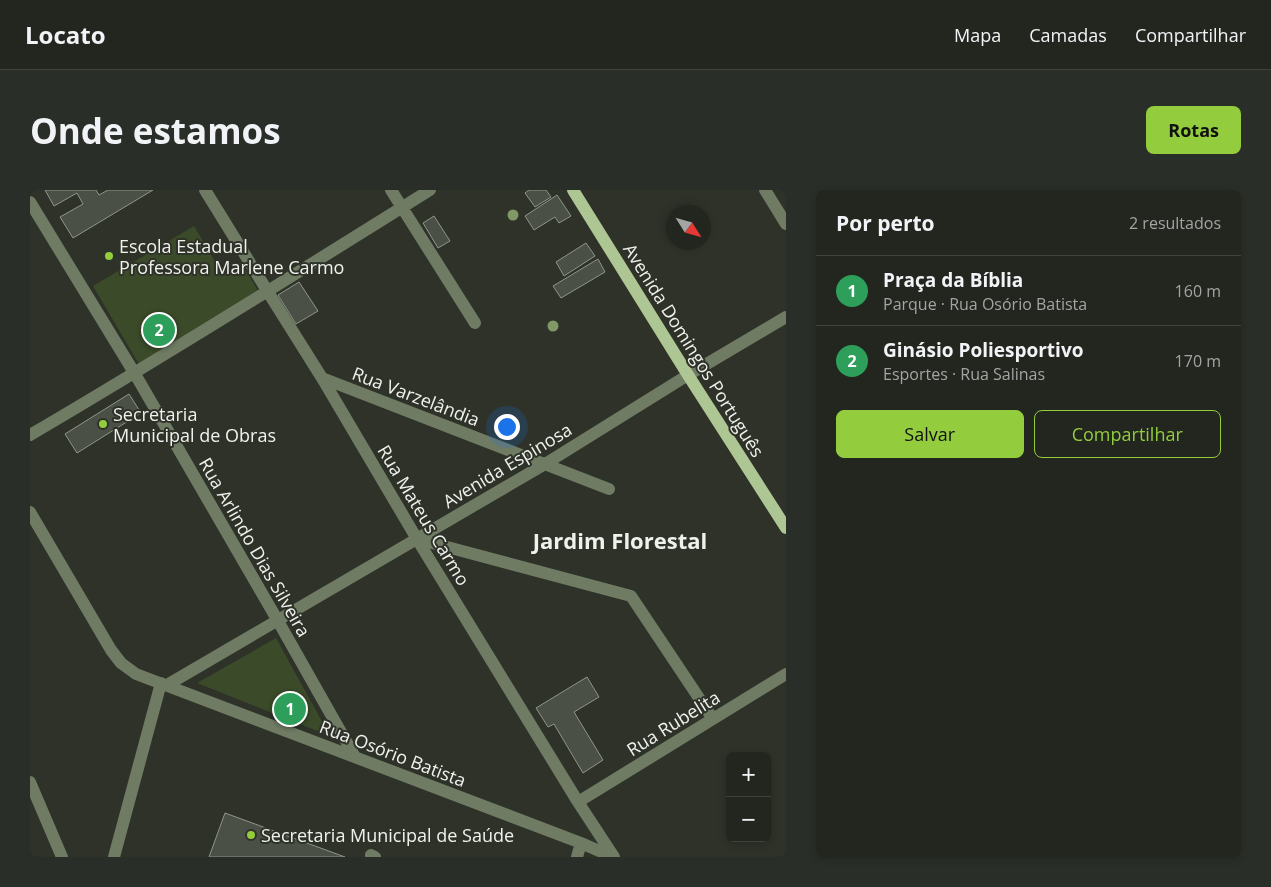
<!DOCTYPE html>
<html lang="pt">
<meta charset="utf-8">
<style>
:root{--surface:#22261f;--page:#2a2e28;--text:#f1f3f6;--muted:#a2a5a4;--line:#3f433d;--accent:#93cd3e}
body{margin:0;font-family:"Open Sans",sans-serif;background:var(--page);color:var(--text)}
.controls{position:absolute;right:15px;bottom:15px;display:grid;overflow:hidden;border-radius:8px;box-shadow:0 2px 8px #0003}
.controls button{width:45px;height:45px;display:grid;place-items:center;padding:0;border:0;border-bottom:1px solid var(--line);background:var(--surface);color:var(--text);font:25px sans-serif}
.compass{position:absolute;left:636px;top:15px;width:45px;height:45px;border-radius:50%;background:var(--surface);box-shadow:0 2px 8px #0003;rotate:127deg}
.you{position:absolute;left:476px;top:236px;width:18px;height:18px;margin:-12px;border:4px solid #fff;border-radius:50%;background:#1a73e8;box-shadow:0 0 0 8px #1a73e833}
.badge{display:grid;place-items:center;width:32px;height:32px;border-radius:50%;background:var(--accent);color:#fff;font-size:16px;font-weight:700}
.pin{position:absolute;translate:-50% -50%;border:2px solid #fff;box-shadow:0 1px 5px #0006}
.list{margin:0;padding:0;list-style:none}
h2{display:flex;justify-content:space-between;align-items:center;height:65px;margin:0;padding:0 20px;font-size:21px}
h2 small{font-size:16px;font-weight:400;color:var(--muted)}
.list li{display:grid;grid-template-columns:32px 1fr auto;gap:15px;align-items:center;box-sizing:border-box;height:70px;padding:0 20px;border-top:1px solid var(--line)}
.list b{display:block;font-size:19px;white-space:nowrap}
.list p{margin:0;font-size:16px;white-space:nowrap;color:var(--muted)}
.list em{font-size:16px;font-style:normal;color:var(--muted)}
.actions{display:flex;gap:10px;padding:15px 20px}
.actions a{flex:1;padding:11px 0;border:1px solid var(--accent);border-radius:8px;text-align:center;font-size:18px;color:var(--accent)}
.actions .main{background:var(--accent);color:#111}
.map{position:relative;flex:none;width:756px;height:667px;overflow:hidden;border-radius:8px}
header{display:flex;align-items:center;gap:30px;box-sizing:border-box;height:70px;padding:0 25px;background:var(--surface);border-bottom:1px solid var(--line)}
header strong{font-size:24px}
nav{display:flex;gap:28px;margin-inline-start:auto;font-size:18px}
.intro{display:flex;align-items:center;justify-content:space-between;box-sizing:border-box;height:120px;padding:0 30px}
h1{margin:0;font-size:35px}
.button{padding:12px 22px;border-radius:8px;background:var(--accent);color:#111;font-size:18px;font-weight:700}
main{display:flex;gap:30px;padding:0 30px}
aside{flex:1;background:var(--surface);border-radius:8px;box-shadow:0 2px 8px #0003}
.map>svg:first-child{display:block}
.green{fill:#3b4a29}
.building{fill:#4a5045;stroke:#8f958a}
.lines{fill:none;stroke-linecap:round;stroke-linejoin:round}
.minor{stroke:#6f7b63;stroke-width:12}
.major{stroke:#adc693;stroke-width:12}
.tree{fill:#809866}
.poi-dot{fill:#93cd3e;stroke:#2e3229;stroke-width:2}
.labels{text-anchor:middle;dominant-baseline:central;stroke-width:4;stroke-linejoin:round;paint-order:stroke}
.poi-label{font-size:18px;fill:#eff2ec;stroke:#2e3229;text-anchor:start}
.street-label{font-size:18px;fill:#eff2ec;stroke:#2e3229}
.district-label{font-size:22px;font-weight:bold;fill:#eff2ec;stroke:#2e3229}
</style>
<header>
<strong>Locato</strong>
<nav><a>Mapa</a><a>Camadas</a><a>Compartilhar</a></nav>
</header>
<div class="intro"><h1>Onde estamos</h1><a class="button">Rotas</a></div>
<main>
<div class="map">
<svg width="756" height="667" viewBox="0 0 756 667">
<rect width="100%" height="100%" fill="#2e3229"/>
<path class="green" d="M164,36L192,83L211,72L230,104L110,176L63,96Z
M246,448L300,546L167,493Z"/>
<path class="building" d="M15,0H66L69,5L78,0H123L43,48L30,27L53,14L47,3L24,16Z
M499,0H516L521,7L505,17L495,3Z
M527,5L541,26L529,33L525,27L504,40L495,26Z
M404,26L420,51L408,58L393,33Z
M556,53L565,66L534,86L526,72Z
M568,69L575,82L531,108L523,96Z
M269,92L288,121L266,134L248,105Z
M99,204L111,223L47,263L35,244Z
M557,487L569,507L544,522L573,570L553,583L524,534L518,537L506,518Z
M195,623L315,667H179Z"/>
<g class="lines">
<path class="minor" d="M175,0L238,102L292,188L387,349L548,612L584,667
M361,0L445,133
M735,0L756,34
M0,12L105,184L248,431L325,567
M292,188L579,299
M0,245C135,166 267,83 400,0
M0,322L81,460L91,473L106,484L551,653L583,667
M387,349L601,406L683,529
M137,495L515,274L658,185L756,127
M0,592L32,667
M548,612L756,484
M341,665L345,667
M84,667L131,493
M547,667L551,653"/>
<path class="major" d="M543,0L658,185L756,338"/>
</g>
<g class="tree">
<circle cx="483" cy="25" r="5.5"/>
<circle cx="523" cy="136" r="5.5"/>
</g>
<g class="poi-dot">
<circle cx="79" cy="66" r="5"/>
<circle cx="73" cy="234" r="5"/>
<circle cx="221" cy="645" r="5"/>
</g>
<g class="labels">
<g class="poi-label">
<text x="89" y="56">Escola Estadual<tspan x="89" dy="21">Professora Marlene Carmo</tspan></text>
<text x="83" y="224">Secretaria<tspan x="83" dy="21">Municipal de Obras</tspan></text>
<text x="231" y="645">Secretaria Municipal de Saúde</text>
</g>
<g class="street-label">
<text transform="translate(664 160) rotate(58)">Avenida Domingos Português</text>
<text transform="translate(386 206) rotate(21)">Rua Varzelândia</text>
<text transform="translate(477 275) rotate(-31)">Avenida Espinosa</text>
<text transform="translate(394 325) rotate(59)">Rua Mateus Carmo</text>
<text transform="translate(225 357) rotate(60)">Rua Arlindo Dias Silveira</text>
<text transform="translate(643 533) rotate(-32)">Rua Rubelita</text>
<text transform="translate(363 563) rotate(21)">Rua Osório Batista</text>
</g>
<g class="district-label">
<text x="590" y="350">Jardim Florestal</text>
</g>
</g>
</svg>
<div class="controls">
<button>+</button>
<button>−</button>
</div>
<svg class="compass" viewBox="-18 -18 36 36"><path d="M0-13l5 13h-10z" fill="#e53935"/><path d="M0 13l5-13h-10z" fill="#a2a5a4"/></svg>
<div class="you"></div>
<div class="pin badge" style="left:260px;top:519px;background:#2e9e5b">1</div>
<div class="pin badge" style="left:129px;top:140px;background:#2e9e5b">2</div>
</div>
<aside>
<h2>Por perto<small>2 resultados</small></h2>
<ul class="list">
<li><span class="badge" style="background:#2e9e5b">1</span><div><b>Praça da Bíblia</b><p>Parque · Rua Osório Batista</p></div><em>160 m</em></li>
<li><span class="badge" style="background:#2e9e5b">2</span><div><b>Ginásio Poliesportivo</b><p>Esportes · Rua Salinas</p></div><em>170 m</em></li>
</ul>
<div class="actions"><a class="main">Salvar</a><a>Compartilhar</a></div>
</aside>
</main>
